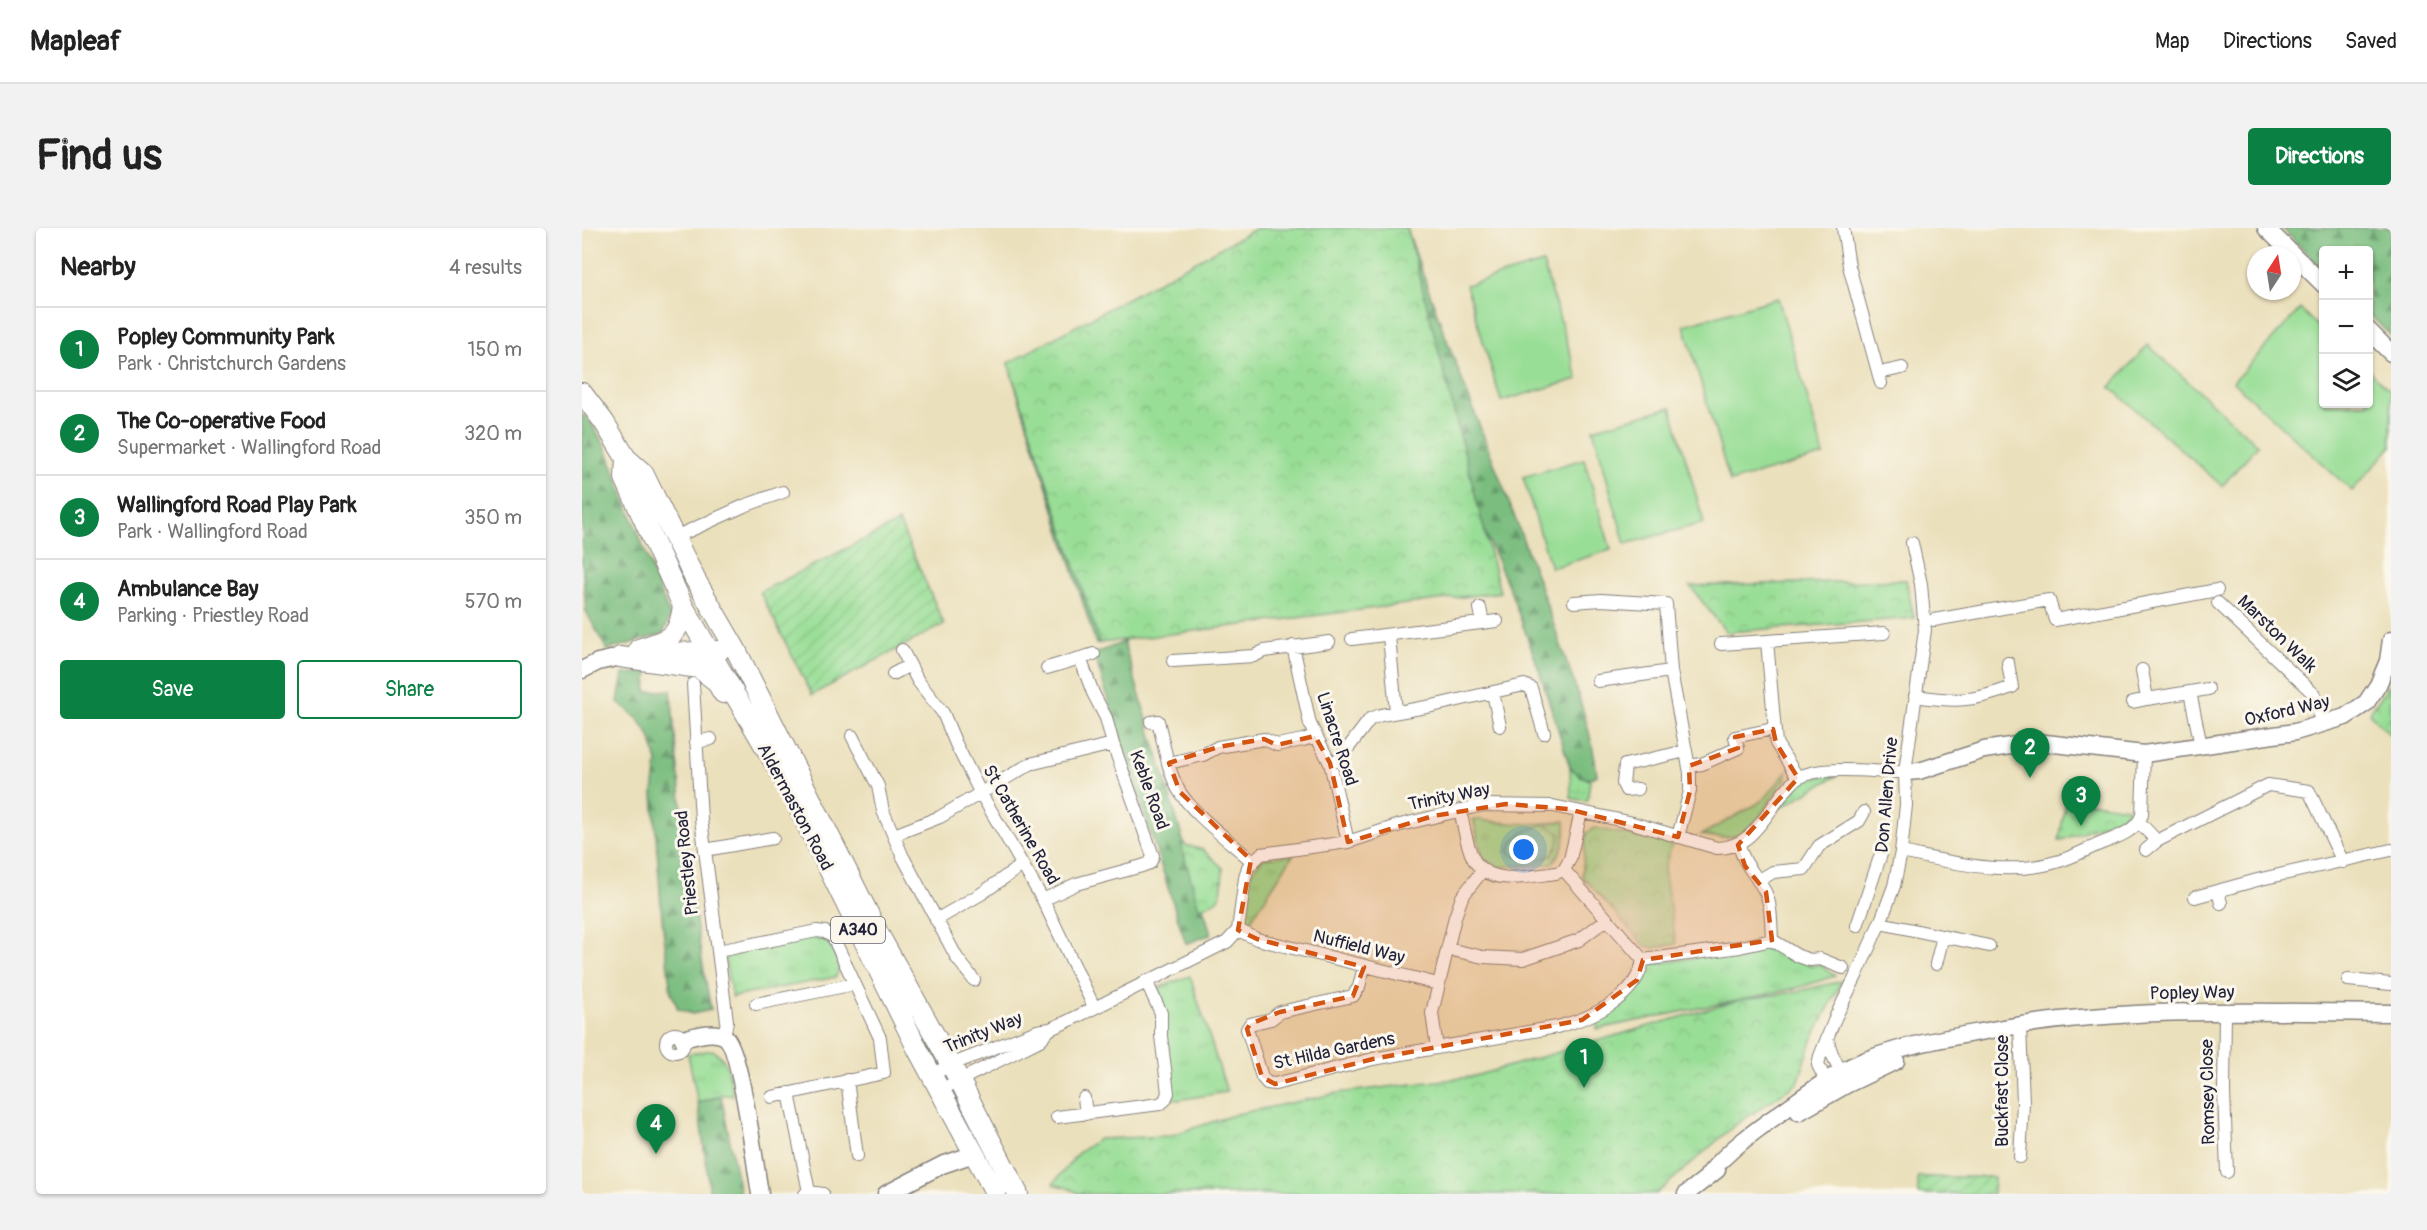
<!DOCTYPE html>
<meta charset="utf-8">
<style>
:root{--surface:#fff;--page:#f2f2f2;--text:#222;--muted:#767676;--line:#e0e0e0;--accent:#0b8043}
body{margin:0;font-family:Pangolin,sans-serif;background:var(--page);color:var(--text)}
.controls{position:absolute;right:18px;top:18px;display:grid;overflow:hidden;border-radius:6px;box-shadow:0 2px 4px #0004}
.controls button{width:54px;height:54px;display:grid;place-items:center;padding:0;border:0;border-bottom:2px solid var(--line);background:var(--surface);color:var(--text);font:30px sans-serif}
.compass{position:absolute;left:1665px;top:18px;width:54px;height:54px;border-radius:50%;background:var(--surface);box-shadow:0 2px 4px #0004;rotate:12deg}
.you{position:absolute;left:942px;top:622px;width:21px;height:21px;margin:-15px;border:4px solid #fff;border-radius:50%;background:#1a73e8;box-shadow:0 0 0 9px #1a73e833}
.badge{display:grid;place-items:center;width:39px;height:39px;border-radius:50%;background:var(--accent);color:#fff;font-size:20px;font-weight:700}
.pin{position:absolute;translate:-50% -50px;filter:drop-shadow(0 2px 3px #0008)}
.pin::after{content:'';position:absolute;top:32px;width:21px;height:18px;background:inherit;clip-path:polygon(0 0,100% 0,50% 100%)}
.list{margin:0;padding:0;list-style:none}
h2{display:flex;justify-content:space-between;align-items:center;height:78px;margin:0;padding:0 24px;font-size:26px}
h2 small{font-size:20px;font-weight:400;color:var(--muted)}
.list li{display:grid;grid-template-columns:39px 1fr auto;gap:18px;align-items:center;box-sizing:border-box;height:84px;padding:0 24px;border-top:2px solid var(--line)}
.list b{display:block;font-size:22px;white-space:nowrap}
.list p{margin:0;font-size:20px;white-space:nowrap;color:var(--muted)}
.list em{font-size:20px;font-style:normal;color:var(--muted)}
.actions{display:flex;gap:12px;padding:18px 24px}
.actions a{flex:1;padding:14px 0;border:2px solid var(--accent);border-radius:6px;text-align:center;font-size:21px;color:var(--accent)}
.actions .main{background:var(--accent);color:#fff}
.icon{flex:none;width:33px;height:33px;fill:none;stroke:currentColor;stroke-width:2;stroke-linecap:round;stroke-linejoin:round}
.map{position:relative;flex:none;width:1809px;height:966px;overflow:hidden;border-radius:6px}
header{display:flex;align-items:center;gap:36px;box-sizing:border-box;height:84px;padding:0 30px;background:var(--surface);border-bottom:2px solid var(--line)}
header strong{font-size:28px}
nav{display:flex;gap:33px;margin-inline-start:auto;font-size:21px}
.intro{display:flex;align-items:center;justify-content:space-between;box-sizing:border-box;height:144px;padding:0 36px}
h1{margin:0;font-size:42px}
.button{padding:15px 27px;border-radius:6px;background:var(--accent);color:#fff;font-size:21px;font-weight:700}
main{display:flex;gap:36px;padding:0 36px}
aside{flex:1;background:var(--surface);border-radius:6px;box-shadow:0 2px 4px #0004}
.map>svg:first-child{display:block}
.grass{fill:url(#grass-tufts);stroke:#5e8068;stroke-width:1.5}
.forest{fill:url(#forest-firs);stroke:#4e705d;stroke-width:1.5}
.park{fill:url(#park-crowns);stroke:#5e8068;stroke-width:1.5}
.garden{fill:url(#garden-furrows);stroke:#5e8068;stroke-width:1.5}
.pitch{fill:#99de96;stroke:#5e8068;stroke-width:1.5}
.lines{fill:none;stroke-linecap:round;stroke-linejoin:round}
.street-casing{stroke:#86817c;stroke-width:14}
.secondary-casing{stroke:#86817c;stroke-width:19}
.primary-casing{stroke:#86817c;stroke-width:22}
.street{stroke:#fff;stroke-width:12}
.secondary{stroke:#fff;stroke-width:16}
.primary{stroke:#fff;stroke-width:20}
.marked{fill:#d45411;fill-opacity:0.2;stroke:#d45411;stroke-width:4.5;stroke-dasharray:12 8;stroke-linejoin:round}
.labels{text-anchor:middle;dominant-baseline:central;stroke-width:6;stroke-linejoin:round;paint-order:stroke}
.shield{fill:#fbf7ec;stroke:#636270;stroke-width:1.5}
.shield-label{font-size:16px;font-weight:bold;fill:#22223b}
.street-label{font-size:18px;fill:#22223b;stroke:#fbf7ec}
</style>
<header>
<strong>Mapleaf</strong>
<nav><a>Map</a><a>Directions</a><a>Saved</a></nav>
</header>
<div class="intro"><h1>Find us</h1><a class="button">Directions</a></div>
<main>
<aside>
<h2>Nearby<small>4 results</small></h2>
<ul class="list">
<li><span class="badge">1</span><div><b>Popley Community Park</b><p>Park · Christchurch Gardens</p></div><em>150 m</em></li>
<li><span class="badge">2</span><div><b>The Co-operative Food</b><p>Supermarket · Wallingford Road</p></div><em>320 m</em></li>
<li><span class="badge">3</span><div><b>Wallingford Road Play Park</b><p>Park · Wallingford Road</p></div><em>350 m</em></li>
<li><span class="badge">4</span><div><b>Ambulance Bay</b><p>Parking · Priestley Road</p></div><em>570 m</em></li>
</ul>
<div class="actions"><a class="main">Save</a><a>Share</a></div>
</aside>
<div class="map">
<svg width="1809" height="966" viewBox="0 0 1809 966">
<defs>
<pattern id="grass-tufts" width="24" height="20" patternUnits="userSpaceOnUse" patternTransform="scale(1.5)"><rect width="24" height="20" fill="#99de96"/><path d="M3 7l-1-3M5 7V3M7 7l1-3M15 17l-1-3M17 17v-4M19 17l1-3" fill="none" stroke="#84be82"/></pattern>
<pattern id="forest-firs" width="22" height="20" patternUnits="userSpaceOnUse" patternTransform="scale(1.5)"><rect width="22" height="20" fill="#7abd7f"/><path d="M5 1l3.5 6h-7zM16 11l3.5 6h-7z" fill="#649969"/></pattern>
<pattern id="park-crowns" width="20" height="18" patternUnits="userSpaceOnUse" patternTransform="scale(1.5)"><rect width="20" height="18" fill="#99de96"/><path d="M2 6a3 3 0 1 1 6 0M12 15a3 3 0 1 1 6 0" fill="none" stroke="#84be82"/></pattern>
<pattern id="garden-furrows" width="10" height="10" patternUnits="userSpaceOnUse" patternTransform="scale(1.5)"><rect width="10" height="10" fill="#99de96"/><path d="M-1 1l2-2M0 10L10 0M9 11l2-2" fill="none" stroke="#84be82"/></pattern>
</defs>
<rect width="100%" height="100%" fill="#fbf7ec"/>
<filter id="ink" filterUnits="userSpaceOnUse"><feTurbulence type="fractalNoise" baseFrequency=".0167" numOctaves="2"/><feDisplacementMap in="SourceGraphic" scale="12" xChannelSelector="R" yChannelSelector="G"/><feConvolveMatrix kernelMatrix="1 2 1 2 8 2 1 2 1" color-interpolation-filters="sRGB"/></filter>
<filter id="wash" filterUnits="userSpaceOnUse"><feTurbulence type="fractalNoise" baseFrequency=".008" numOctaves="4" result="noise"/><feDisplacementMap in="SourceGraphic" scale="24" xChannelSelector="R" yChannelSelector="G"/><feGaussianBlur stdDeviation="1.35" result="paint"/><feColorMatrix in="noise" values="0 0 0 0 0 0 0 0 0 0 0 0 0 0 0 0 0 1.4 0 .05"/><feComposite in="paint" operator="in"/></filter>
<g filter="url(#wash)">
<rect width="100%" height="100%" fill="#ebe0bc"/>
<path class="grass" d="M988,539L1008,553L1005,573L989,570Z
M1205,543L1204,551C1175,585 1174,619 1119,607L1175,576L1185,568Z
M1256,547L1196,581C1218,552 1218,550 1256,547Z
M891,591C923,596 952,598 983,593C985,610 981,624 969,636L915,639L901,631Z
M711,627L664,700L660,694L665,649L681,630Z
M238,707L244,710L258,738L254,749L150,769L143,732L145,726Z
M1187,718L1230,738L1237,736L1253,748L1215,760L1015,801V791L1047,768L1065,750L1066,737Z
M608,748L645,864L596,872L586,869L575,769L578,767V759Z
M130,822C147,830 147,849 151,867H139L116,875L106,826Z"/>
<path class="forest" d="M825,0C868,131 924,258 969,389C986,440 1009,493 1015,547L1007,551L998,548L988,539L956,439L928,362L902,302Z
M1700,0H1809V108L1787,86L1786,22H1742L1741,41Z
M451,129L542,415L629,706L604,716L512,426L542,414L536,411L514,416L426,135Z
M0,186L7,192L23,218L88,389L81,406L25,422L4,383L0,332Z
M66,444L64,464L89,462C98,571 108,674 129,782L110,786L96,781L89,764L80,691L71,565L75,534L68,508L56,491L36,474L41,446Z
M139,867L158,966H128L116,875Z"/>
<path class="park" d="M675,0H825L918,364L518,415L426,135Z
M1324,352L1332,390L1144,404L1108,358Z
M1809,455V508L1787,485Z
M1484,571L1546,580L1542,588L1477,613Z
M964,596L977,605V615L970,628C955,632 939,637 928,624C928,606 949,601 964,596Z
M1013,600L1090,616L1082,642L1094,716L1071,720L1062,717L1000,648L1004,605Z
M599,616L621,622L641,640C639,665 644,673 617,680Z
M1260,753L1230,812L1216,855L1153,897L1074,966H498L486,960L471,956L496,925L517,911L587,908L655,886L756,865L889,849L1158,772L1213,764Z"/>
<path class="garden" d="M317,294L362,396L230,467L178,364Z
M1336,949H1412L1411,966H1336Z"/>
<path class="pitch" d="M961,35L996,151L919,173L884,57Z
M1196,70L1242,227L1148,254L1102,97Z
M1718,81L1741,103L1742,176H1786L1787,143L1809,163V219L1770,263L1651,154Z
M1566,117L1676,217L1640,258L1528,159Z
M1089,179L1122,295L1043,316L1011,201Z
M1002,231L1029,322L969,340L941,249Z"/>
</g>
<g filter="url(#ink)">
<g class="lines">
<defs>
<path id="street" d="M1261,0L1267,38L1299,155
M1297,145L1320,140
M100,306L162,278L201,264
M992,374L1019,372L1084,376L1089,443L1108,545V563L1096,609
M1636,375L1733,467L1739,496
M898,380L901,395
M1352,392L1467,372L1473,392L1635,362
M807,408L814,484
M770,411L915,393
M1139,416L1185,413
M711,418L728,496L748,535L766,614
M320,422L336,453L361,485L374,516L398,564L461,672L512,779
M591,433L672,428L682,423L747,414
M465,440L512,426
M1560,442L1565,471L1608,464L1619,518
M311,446L328,437
M1016,453L1089,443
M111,456L119,591L145,793L142,808
M1608,464L1626,461
M911,465L918,498
M1333,468C1374,474 1391,474 1430,459L1426,435
M1551,474L1565,471
M569,494L576,493C582,516 585,540 596,561C609,585 649,614 670,633
M270,508L296,558L301,583L320,627L375,730L392,752
M114,514L129,511
M587,535L621,527L636,519L682,511L695,517L721,512L733,508
M748,535L757,532L788,491L799,487L850,478L942,457L949,460L962,505
M1107,538L1120,536L1156,520L1153,509L1191,501
M1216,550L1194,515L1185,413L1302,405
M1056,561L1044,562L1041,556L1043,537L1104,523
M878,582C882,598 884,618 892,632C908,659 948,648 974,645L982,642L988,631L999,584
M1557,594L1575,613
M312,607L358,589L448,536L531,516
M1157,617C1163,640 1172,643 1182,662C1190,675 1189,697 1190,712
M123,622L191,610
M1564,622L1575,613L1686,557L1727,563L1761,634
M1319,624C1369,634 1424,649 1474,634C1490,630 1505,621 1520,615C1536,609 1554,603 1560,587L1562,526
M982,642L1061,732
M1176,653L1191,644L1222,641L1237,618L1277,593L1282,584
M1636,663L1639,675
M1613,669L1679,651L1809,622
M461,672L494,656L560,638L568,635L571,628L531,516L524,490L511,465L498,430
M354,692L399,666L440,637
M1298,695L1407,718
M1275,698L1300,623
M656,702L675,711L856,756
M866,721L901,729L941,731L997,712L1025,691
M136,723L235,703L243,704L251,709L298,810L302,845L190,869
M1061,732L1158,719L1190,712L1216,728L1228,732L1238,731L1261,740
M1354,736L1361,708
M782,739L777,759L771,768L698,784L689,791L668,796L665,801L680,849L685,855L693,856L791,831L975,799C1009,790 1054,771 1061,732
M1766,752L1809,756
M174,776L273,756
M1643,784L1642,864L1645,944
M84 815a9 9 0 1 1 18 0a9 9 0 1 1-18 0Z
M1245,810L1250,826L1262,850
M855,820L850,785L873,689L880,669L900,643
M350,847L368,837L455,803L468,801L482,795L645,714L656,702L663,650L666,639L679,626L766,614L818,597L901,577L971,578L1047,594L1135,620C1170,620 1183,587 1203,563C1207,559 1211,553 1216,550C1239,536 1295,545 1323,544
M265,852L275,928
M1247,859L1236,837L1238,828L1254,788L1275,746L1300,690L1312,658L1319,624L1324,577L1323,544L1343,402L1339,356L1330,315
M358,862L458,812L468,801
M207,865L227,964L223,966
M502,870L504,886
M475,889L578,876L583,872L586,865L579,808V785L564,753
M1438,929L1441,875L1438,797
M227,964L241,966"/>
<path id="secondary" d="M1684,0L1742,57
M1786,102L1809,125
M0,442L16,434L38,429
M1323,544L1337,543L1402,522L1454,514L1562,526L1713,504L1763,489L1784,475L1796,457L1806,433L1809,412
M101,811C113,808 130,802 142,808C158,817 174,942 178,966
M1217,884L1264,857L1314,833
M1126,947C1146,922 1174,902 1201,883C1223,868 1246,849 1270,838C1315,817 1367,810 1415,801C1545,778 1677,784 1809,785
M304,966L360,937L392,926
M1104,966L1135,942"/>
<path id="primary" d="M0,165L22,194L44,230L61,245L113,351L153,420L296,705L378,853L436,966
M44,230L43,250L101,378L205,556L336,822L414,966
M57,421C87,410 96,413 101,378
M74,426L137,423
M38,429L117,440L134,453L141,465"/>
</defs>
<use href="#street" class="street-casing"/>
<use href="#secondary" class="secondary-casing"/>
<use href="#primary" class="primary-casing"/>
<use href="#street" class="street"/>
<use href="#secondary" class="secondary"/>
<use href="#primary" class="primary"/>
</g>
</g>
<path class="marked" d="M1191,501L1194,515L1216,550L1156,617L1163,638L1184,664L1190,712L1061,732L1055,752L1000,792L791,831L693,856L680,849L665,801L668,796L698,784L771,768L782,739L675,711L656,702L669,632L598,564L587,535L636,519L682,511L695,517L733,508L748,535L766,614L851,588L924,576L986,581L1096,609L1108,563L1107,538L1156,520L1153,509Z"/>
<g class="labels">
<rect class="shield" x="249" y="689" width="54" height="26" rx="4.5"/>
<g class="shield-label">
<text x="276" y="702">A340</text>
</g>
<g class="street-label">
<text transform="translate(1695 406) rotate(44)">Marston Walk</text>
<text transform="translate(1705 483) rotate(-13)">Oxford Way</text>
<text transform="translate(755 511) rotate(72)">Linacre Road</text>
<text transform="translate(567 562) rotate(70)">Keble Road</text>
<text transform="translate(1305 567) rotate(-85)">Don Allen Drive</text>
<text transform="translate(867 569) rotate(-11)">Trinity Way</text>
<text transform="translate(213 579) rotate(62)">Aldermaston Road</text>
<text transform="translate(439 597) rotate(60)">St Catherine Road</text>
<text transform="translate(105 635) rotate(-96)">Priestley Road</text>
<text transform="translate(777 719) rotate(14)">Nuffield Way</text>
<text transform="translate(1610 765) rotate(-1)">Popley Way</text>
<text transform="translate(401 805) rotate(-22)">Trinity Way</text>
<text transform="translate(752 823) rotate(-12)">St Hilda Gardens</text>
<text transform="translate(1420 863) rotate(-90)">Buckfast Close</text>
<text transform="translate(1626 864) rotate(-91)">Romsey Close</text>
</g>
</g>
</svg>
<div class="controls">
<button>+</button>
<button>−</button>
<button><svg class="icon" aria-label="layers" viewBox="0 0 24 24"><path d="M12 4l9 5-9 5-9-5zM3 14l9 5 9-5"/></svg></button>
</div>
<svg class="compass" viewBox="-18 -18 36 36"><path d="M0-13l5 13h-10z" fill="#e53935"/><path d="M0 13l5-13h-10z" fill="#767676"/></svg>
<div class="you"></div>
<div class="pin badge" style="left:1002px;top:860px">1</div>
<div class="pin badge" style="left:1448px;top:550px">2</div>
<div class="pin badge" style="left:1499px;top:598px">3</div>
<div class="pin badge" style="left:74px;top:926px">4</div>
</div>
</main>
